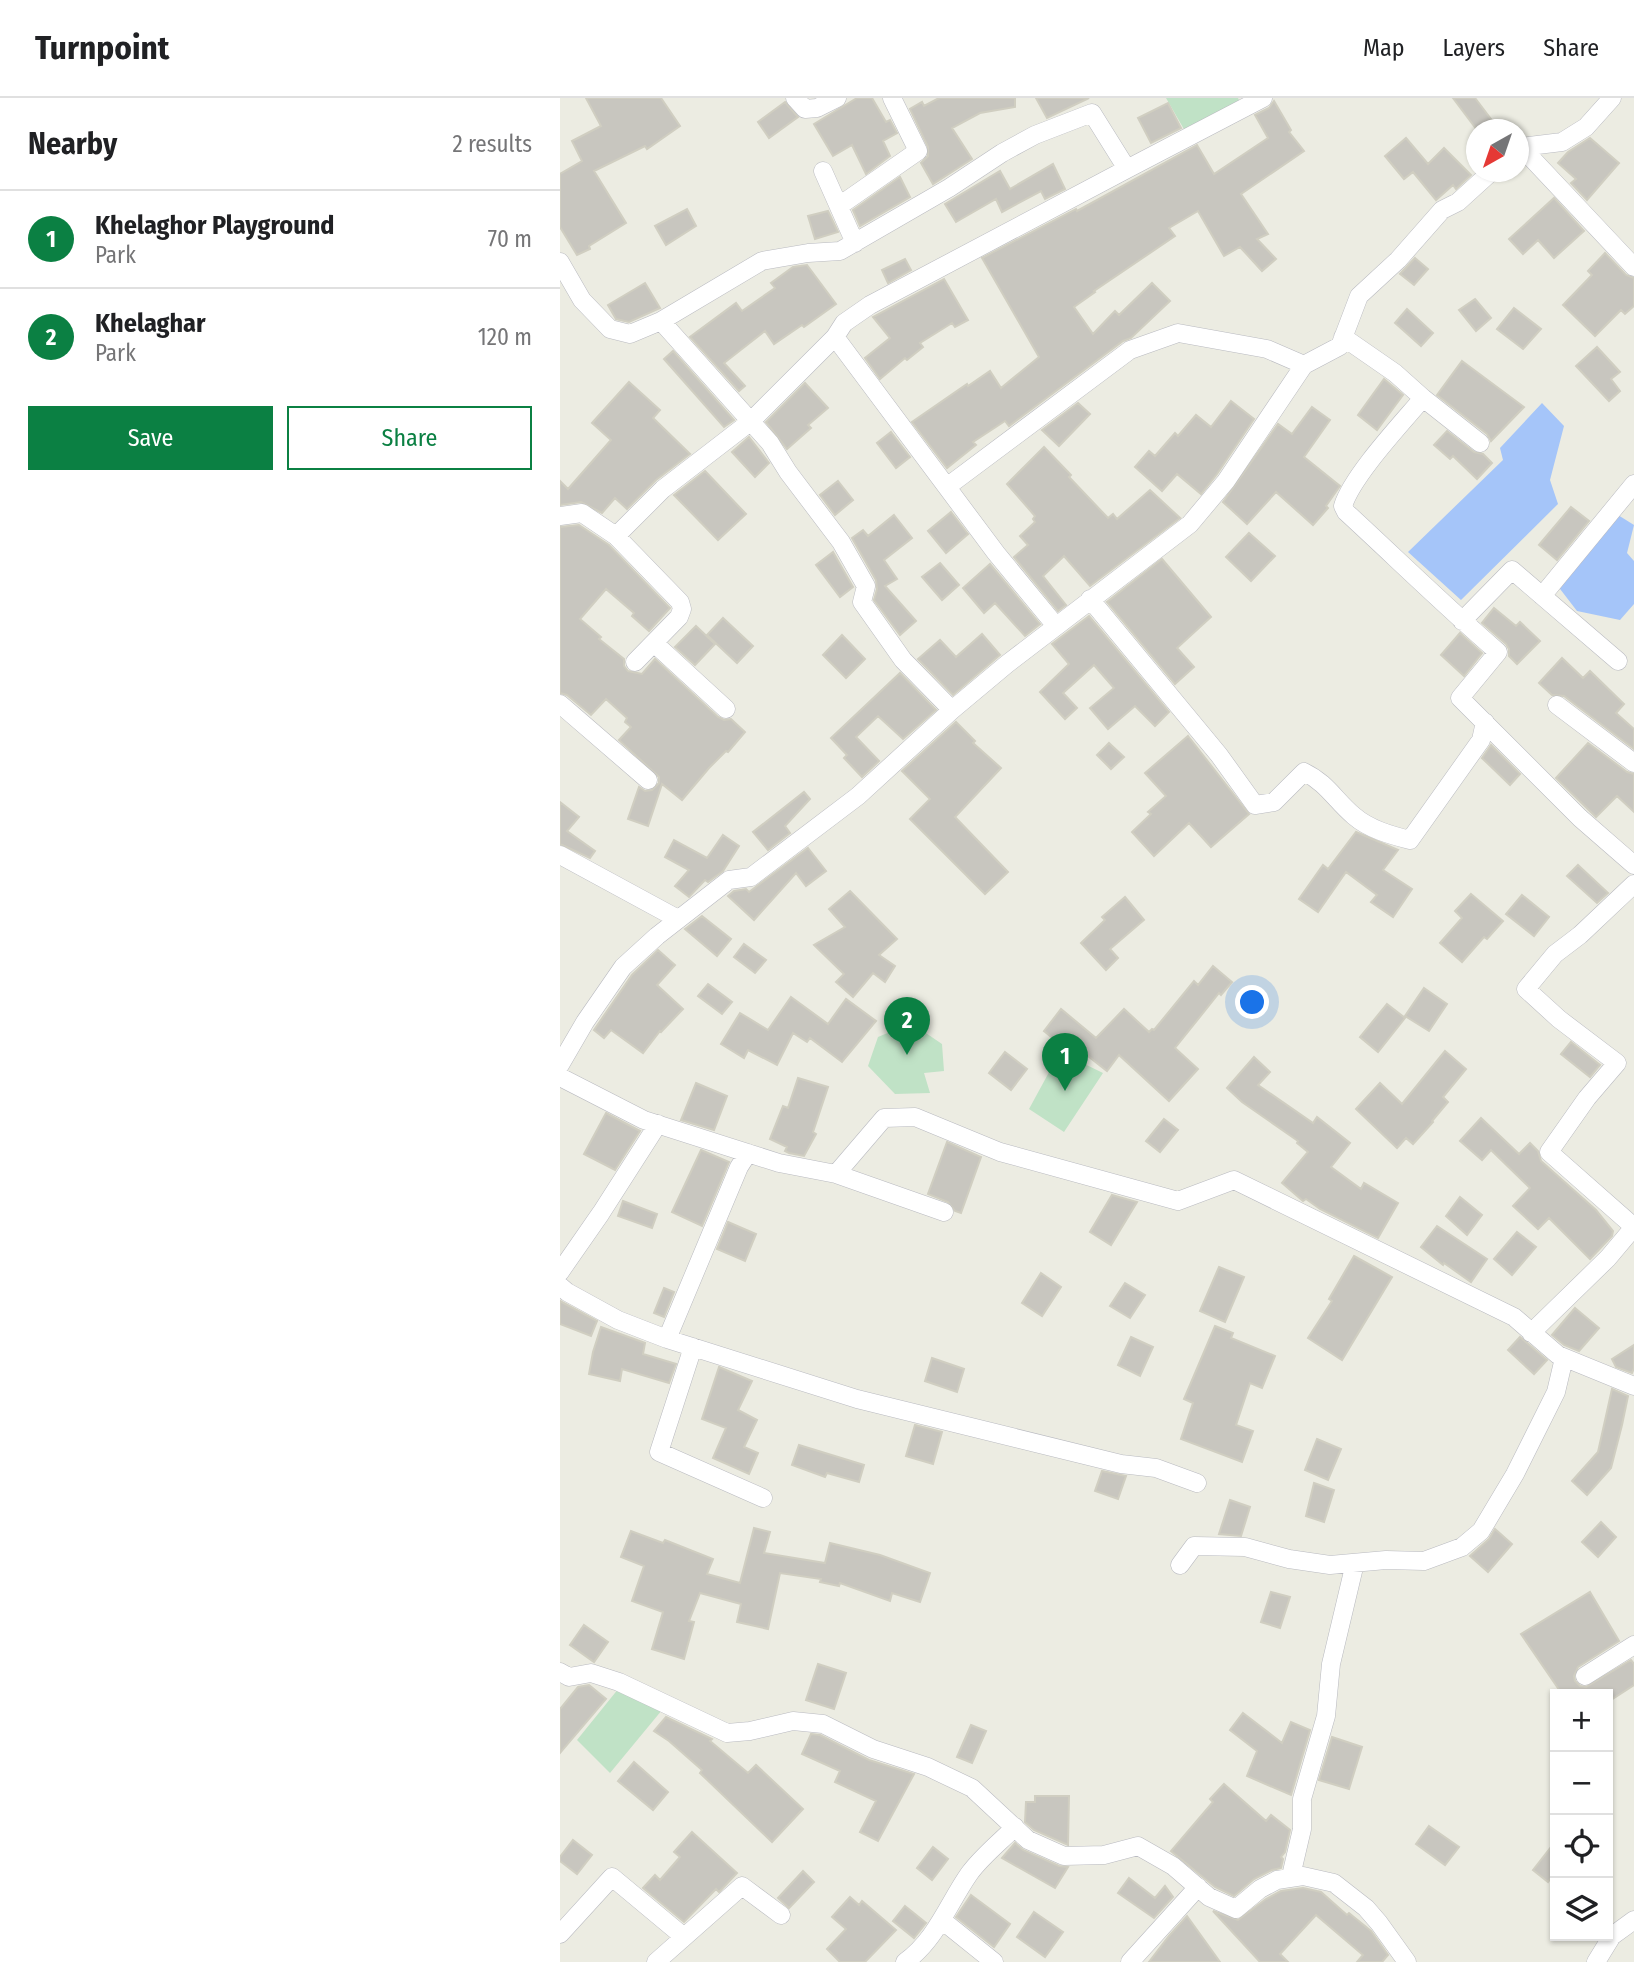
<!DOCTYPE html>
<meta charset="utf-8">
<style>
:root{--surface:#fff;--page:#f2f2f2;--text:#202124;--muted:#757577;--line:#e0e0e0;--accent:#0b8043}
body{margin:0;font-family:"Fira Sans Condensed",sans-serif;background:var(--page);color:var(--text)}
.controls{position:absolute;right:21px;bottom:21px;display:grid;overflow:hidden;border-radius:0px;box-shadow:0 2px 5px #0004}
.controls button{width:63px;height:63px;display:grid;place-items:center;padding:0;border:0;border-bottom:2px solid var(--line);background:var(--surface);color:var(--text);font:35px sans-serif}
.compass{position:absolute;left:906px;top:21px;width:63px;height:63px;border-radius:50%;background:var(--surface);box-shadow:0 2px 5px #0004;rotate:220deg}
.you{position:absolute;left:693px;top:905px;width:24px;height:24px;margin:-18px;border:5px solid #fff;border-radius:50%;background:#1a73e8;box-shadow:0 0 0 10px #1a73e833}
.badge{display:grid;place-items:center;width:46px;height:46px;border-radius:50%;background:var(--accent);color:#fff;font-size:23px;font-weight:700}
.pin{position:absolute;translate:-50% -58px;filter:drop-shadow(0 2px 4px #0008)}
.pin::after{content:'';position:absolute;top:37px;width:24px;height:21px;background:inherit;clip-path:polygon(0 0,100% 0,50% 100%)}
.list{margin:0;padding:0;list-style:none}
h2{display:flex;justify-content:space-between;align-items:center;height:91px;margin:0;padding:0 28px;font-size:30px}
h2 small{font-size:23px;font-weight:400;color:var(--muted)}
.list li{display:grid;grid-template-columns:46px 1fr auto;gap:21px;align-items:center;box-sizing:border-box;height:98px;padding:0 28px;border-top:2px solid var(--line)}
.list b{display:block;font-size:26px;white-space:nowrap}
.list p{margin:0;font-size:23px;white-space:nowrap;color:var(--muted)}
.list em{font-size:23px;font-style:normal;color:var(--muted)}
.actions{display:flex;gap:14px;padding:21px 28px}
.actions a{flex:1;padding:16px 0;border:2px solid var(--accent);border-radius:0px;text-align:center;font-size:24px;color:var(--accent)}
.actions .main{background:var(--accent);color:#fff}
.icon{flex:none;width:38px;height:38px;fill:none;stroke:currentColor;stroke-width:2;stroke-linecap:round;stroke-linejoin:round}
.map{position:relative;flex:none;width:1074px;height:1864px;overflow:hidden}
header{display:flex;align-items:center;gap:42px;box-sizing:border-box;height:98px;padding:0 35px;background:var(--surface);border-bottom:2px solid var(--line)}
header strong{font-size:33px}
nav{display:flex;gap:38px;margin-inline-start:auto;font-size:24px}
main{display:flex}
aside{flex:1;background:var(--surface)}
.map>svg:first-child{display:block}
.green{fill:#c0e2c6}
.water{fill:#a5c5f9}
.building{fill:#c8c6bf;stroke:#d0cec1;stroke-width:2}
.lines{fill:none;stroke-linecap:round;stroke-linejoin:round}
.street-casing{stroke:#b9bac0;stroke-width:19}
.street{stroke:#fff;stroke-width:18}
</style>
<header>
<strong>Turnpoint</strong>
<nav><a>Map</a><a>Layers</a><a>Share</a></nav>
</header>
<main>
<aside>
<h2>Nearby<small>2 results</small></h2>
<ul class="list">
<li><span class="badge">1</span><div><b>Khelaghor Playground</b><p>Park</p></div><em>70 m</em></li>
<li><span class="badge">2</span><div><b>Khelaghar</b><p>Park</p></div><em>120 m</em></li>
</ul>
<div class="actions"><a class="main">Save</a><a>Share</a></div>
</aside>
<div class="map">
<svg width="1074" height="1864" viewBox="0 0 1074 1864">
<rect width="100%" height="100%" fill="#ecece2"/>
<path class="green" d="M606,0H678L680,4L625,33Z
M351,925L382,946L384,973L364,975L370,995L335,996L308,968L318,939Z
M500,954L543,975L504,1034L469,1011Z
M63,1585L107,1606L50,1675L17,1642Z"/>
<path class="water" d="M982,305L1004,328L990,382L998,406L901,502L848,454L943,362L940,350Z
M1050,412L1074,427L1067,455L1074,463V506L1060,522L1017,513L997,487Z"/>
<path class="building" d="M26,0H101L120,28L87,51L85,48L34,73L66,125L29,148L30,151L17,157L0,129V76L22,63L12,43L41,28Z
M297,0H312L326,24L330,22L337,35L323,43L330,58L306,76L292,47L273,58L254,26Z
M379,0H455V9L420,15L392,30L412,61L373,86L361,65L368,58V49L350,11L362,4L364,8Z
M476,0H529L487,20Z
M893,0H915L934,25L925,32H917Z
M714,3L731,32L729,34L744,53L681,96L708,136L697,141L716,161L702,173L680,149L664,158L638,113L609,130L615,138L534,193L535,194L514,209L533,236L555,213L559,217L592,185L610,203L571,240L563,243L449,328L445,323L413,344L416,347L387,370L352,324L407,286L408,288L430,273L441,290L479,259L422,160L516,111L517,113L637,47L654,76L708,40L695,17L709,10Z
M225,4L238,19L209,40L198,24Z
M608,5L621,30L591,45L578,20Z
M846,40L868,66L884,50L911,77L896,91L893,87L876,102L853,74L844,81L825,58Z
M1030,40L1059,65L1027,102L1011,85L1016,81L998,65L1008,54Z
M493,66L505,91L485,101L481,93L442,114L436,101L396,124L385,106L440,73L450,91Z
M340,79L350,99L300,128L293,112Z
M994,100L1024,133L994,160L978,142L963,156L949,141Z
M127,111L136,128L106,147L95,128Z
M268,113L278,134L255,141L248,118Z
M1045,155L1066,177L1074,180V208L1065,216L1061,212L1035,238L1003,207L1032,177L1028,173Z
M855,160L868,171L854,187L840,176Z
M345,161L351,172L328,185L322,172Z
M247,167L276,206L244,229L242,227L214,246L205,233L164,265L185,288L179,293L130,239L176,205L182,213L215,190L211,185L233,169Z
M384,181L408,222L395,229L392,225L360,245L363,249L347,262L345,260L320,281L305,260L330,240L313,219Z
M85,185L100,210L69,224L56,221L48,207Z
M915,201L931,220L916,233L899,212Z
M954,210L981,231L963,251L937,231Z
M847,211L873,235L861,248L835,225Z
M1037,249L1060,274L1051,281L1060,293L1049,303L1016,268Z
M113,253L174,322L164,329L104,261Z
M902,263L964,309L931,343L927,336L877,297Z
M824,281L843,297L817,332L798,317Z
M69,284L100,312L93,320L130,356L96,382L67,411L55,400L42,415L21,404L0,407V383L8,391L51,342L32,325Z
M245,285L268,310L248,327L251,330L227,351L206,324Z
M671,303L694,321L657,376L641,396L617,376L602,393L575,369L589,353L595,358L615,335L618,338L636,317L651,329Z
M518,305L530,316L499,348L482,332Z
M752,309L770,322L744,359L780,388L766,408L768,410L753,427L716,394L687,426L663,404L718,326L732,336Z
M887,333L914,354L923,356L932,365L917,381L893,358L890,361L874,347Z
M331,334L350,359L336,370L317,345Z
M189,339L209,365L195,379L172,354Z
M484,349L511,377L509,379L548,420L553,416L557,421L590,392L620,420L530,488L504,458L483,478L506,507L498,513L454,459L468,447L460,438L475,424L473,421L475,418L447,386Z
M145,373L186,416L158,442L114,397Z
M278,383L293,402L275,417L260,397Z
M1011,409L1029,423L997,462L979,447Z
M391,414L408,436L386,455L368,433Z
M334,417L352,440L324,462L337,481L325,488L356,523L340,537L314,502L317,491L316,482L292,440L303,432L308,438Z
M19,427L49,447L110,510L89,533L72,518L74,515L46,491L20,521L41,539L39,541L64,561V568L68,573L82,576L95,561L158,619L164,622L171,621L185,634L168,654L166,653L149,670L122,702L102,686L88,728L68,721L79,689L85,693L92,692L99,685V679L59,642L71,629L65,624L67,620L46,601L31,617L7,597L0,595V429Z
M689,435L715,458L691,483L666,459Z
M273,454L293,489L280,499L256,467Z
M602,461L651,519L617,550L634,569L615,586L547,504Z
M380,465L399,487L382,502L362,479Z
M430,466L480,526L465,538L435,505L424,515L403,490Z
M934,510L956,528L960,524L980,543L957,566L949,558V551L946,546L922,525Z
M529,518L609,614L595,628L575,608L548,631L530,610L554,590L534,567L503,595L517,610L505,621L480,594L509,566L492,546Z
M163,520L193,548L177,565L147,537Z
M136,528L155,546L135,567L115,549Z
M900,535L922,555L904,578L881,557Z
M422,536L440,557L393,597L358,561L380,542L396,559Z
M282,537L305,561L286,580L263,557Z
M1002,560L1023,580L1030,573L1064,606L1056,615L1074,631V651L1004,598L992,597L979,585Z
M340,575L376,612L343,641L318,618L296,639L319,663L302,679L284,660L287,657L271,640Z
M396,624L415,643L413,645L441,670L395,719L448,774L425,796L350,721L370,701L342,673Z
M628,638L689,716L651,749L629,725L594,758L572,734L591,716L588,714L606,698L585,675Z
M549,645L564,659L551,671L537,657Z
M1028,645L1067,674L1074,676V714L1057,698L1036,719L996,680Z
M931,647L960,676L950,687L922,660Z
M244,694L250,701L225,728L230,735L208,752L193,734Z
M0,704L19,719L7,733L35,753L30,760L0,746Z
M796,734L838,752L823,772L852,791L833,819L811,804L817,797L786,774L758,814L739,801L763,767L768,771Z
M163,737L179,748L163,773L148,784L145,782L129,799L115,788L129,772L105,759L114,742L147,760Z
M248,750L266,773L246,788L236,775L194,822L168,798L174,793L186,791L189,794Z
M1018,767L1048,795L1037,805L1007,778Z
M290,793L337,841L319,857L335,868L325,884L313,875L293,899L276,884L284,876L254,847L285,829L269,811Z
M911,796L943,823L927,841L924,839L902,864L880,845L902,820L895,813Z
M962,797L989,819L974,838L946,816Z
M565,799L584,822L550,851L558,860L546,872L521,845L545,822L542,819Z
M142,818L171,841L157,858L125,831Z
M184,846L206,862L195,875L174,859Z
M98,852L115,867L97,887L123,911L101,934L100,933L83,955L51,932L44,940L34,932L72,877Z
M653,868L672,884L661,897L659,895L615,950L638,971L609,1003L559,957L547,973L505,940L500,946L484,933L501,911L536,940L564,911L589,934L592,931L594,932L634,883L638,887Z
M148,886L172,904L162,916L138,898Z
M864,890L887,906L869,933L845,918Z
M231,899L268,926L286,901L316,923L282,964L250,940L247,944L233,935L217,967L188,952L184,960L161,946L180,915L208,932Z
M827,906L845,920L818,954L800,939Z
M1011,944L1040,967L1030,979L1001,956Z
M885,953L906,971L883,999L888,1004L872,1023L873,1024L853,1046L846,1040L837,1050L796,1011L820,985L842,1006Z
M445,954L467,971L451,992L429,975Z
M694,959L710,974L698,987L753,1025L757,1019L790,1045L771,1069L801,1091L804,1085L838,1105L818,1140L760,1111L746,1101L743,1103L722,1085L748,1054L737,1045L738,1043L682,1004L667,990Z
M238,980L268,989L253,1034L256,1036L244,1058L229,1055L225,1053L227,1049L210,1041L223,1008L228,1010Z
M136,985L167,998L154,1032L121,1022Z
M46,1015L80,1033L55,1072L24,1056Z
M921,1020L959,1056L970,1045L978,1053L981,1063L1036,1112L1053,1133L1052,1138L1030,1161L989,1120L978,1131L953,1108L970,1090L931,1052L922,1062L900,1043Z
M604,1021L618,1032L600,1054L586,1043Z
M387,1044L421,1059L401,1115L395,1113L388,1104L368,1096Z
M141,1052L169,1064L142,1128L112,1114Z
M552,1097L577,1104L551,1147L530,1134Z
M900,1099L922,1117L907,1137L886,1118Z
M63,1103L97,1116L92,1130L58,1118Z
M168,1124L196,1136L185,1163L157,1151Z
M877,1128L927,1161L911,1184L884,1165L883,1167L861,1149Z
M957,1134L976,1149L952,1177L934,1161Z
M794,1158L832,1179L782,1262L748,1240L772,1203L769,1201Z
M659,1169L684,1179L665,1224L640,1213Z
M481,1175L501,1189L482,1218L462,1205Z
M565,1185L585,1197L570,1220L550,1208Z
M104,1190L114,1194L104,1219L94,1215Z
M0,1203L37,1223L31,1238L0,1226Z
M1015,1210L1039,1230L1019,1253L1004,1247L992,1237Z
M655,1228L673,1235L671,1240L715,1258L702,1290L690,1285L676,1327L693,1333L682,1364L621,1341L633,1305L624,1301Z
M41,1229L85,1245L83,1256L116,1266L109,1285L62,1271L60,1283L29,1276L33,1254Z
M571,1239L593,1249L580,1278L558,1267Z
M960,1239L987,1262L974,1276L948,1252Z
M1074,1247V1270L1072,1275L1056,1269L1052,1261Z
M372,1260L404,1271L397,1294L365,1283Z
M159,1269L192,1283L178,1312L197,1322L184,1349L198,1355L189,1376L153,1360L166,1330L142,1321Z
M1052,1291L1068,1298L1062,1327L1051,1370L1027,1397L1012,1383L1038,1354Z
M355,1327L382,1334L373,1366L346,1358Z
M757,1341L781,1351L768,1382L745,1372Z
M239,1347L304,1367L299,1384L267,1375L265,1379L232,1367Z
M542,1373L566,1378L558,1401L535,1393Z
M754,1385L774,1392L764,1424L746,1418Z
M670,1402L690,1409L681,1438L659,1436Z
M1041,1424L1056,1439L1038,1459L1022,1444Z
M194,1430L210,1434L204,1455L265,1465L270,1445L320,1457L370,1475L360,1504L332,1495L330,1503L280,1485L279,1488L260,1484L261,1481L220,1475L208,1531L177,1524L181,1506L140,1495L129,1523L134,1524L124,1561L92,1551L103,1514L72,1503L84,1468L61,1459L71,1433L103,1445L105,1442L153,1461L147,1476L180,1485Z
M935,1431L952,1446L928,1474L910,1458L929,1441Z
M711,1494L730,1499L720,1530L701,1524Z
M1030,1494L1059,1543L1018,1569L1014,1578L1015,1583L1020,1588L1026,1589L1071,1562L1074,1566V1587L1048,1604V1596H1002L961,1536Z
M24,1527L48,1544L34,1564L10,1547Z
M258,1566L286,1575L274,1611L246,1602Z
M29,1587L46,1601L0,1655V1611L18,1589Z
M683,1615L722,1645L731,1624L750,1632L731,1697L687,1678L697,1653L670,1632Z
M106,1619L152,1641L150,1643L188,1675L196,1667L243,1711L212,1744L140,1675L142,1672L109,1643L94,1633Z
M411,1627L426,1633L412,1665L397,1659Z
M251,1636L260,1637L309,1662L354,1676L318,1743L300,1734L316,1703L275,1684L280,1673L242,1656Z
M772,1639L802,1649L789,1691L759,1682Z
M74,1664L108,1694L93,1712L58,1683Z
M664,1686L706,1723L711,1717L730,1732L725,1754L721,1759L723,1761L721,1770L712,1772L694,1781L674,1798L655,1789L611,1753L653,1704L650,1701Z
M475,1698H509L508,1747L474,1732L465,1724L466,1704H475Z
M869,1728L899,1749L885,1767L856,1746Z
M132,1734L177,1775L159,1794L156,1791L124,1824L83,1790L95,1777L100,1782L120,1759L114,1754Z
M13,1742L32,1757L17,1776L0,1763V1759Z
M995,1744V1774L988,1784L973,1772Z
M455,1745L463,1752L499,1768L508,1769L495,1790L442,1760Z
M373,1749L388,1761L372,1782L357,1770Z
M243,1773L254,1784L229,1810L218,1800Z
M569,1780L595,1800L605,1788L613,1799L594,1820L558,1795Z
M743,1790L761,1794L787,1817L789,1815L811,1833L828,1857L822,1864H797L803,1857L756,1817L720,1856L728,1864H700L653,1813L678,1822L706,1801L721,1793Z
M411,1797L450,1826L434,1849L396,1819Z
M290,1799L299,1807L302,1803L336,1832L305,1864H280L267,1851L286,1831L272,1819Z
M345,1808L366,1825L354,1840L333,1823Z
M474,1814L503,1834L485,1859L457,1839Z
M627,1818L660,1864H589L609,1838Z"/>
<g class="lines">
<defs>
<path id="street" d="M235,0L245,11L257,10L277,0
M961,49L1074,169
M958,51L961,49L1002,44L1026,29L1052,0
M263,73L295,145
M279,108L358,53L332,0
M0,164L22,202L50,231L70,236L101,223L202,163L248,155L280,153L389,90L442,55L475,37L532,15L567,71L703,0
M101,223L210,345L228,374L281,444L306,488L302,504L343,562L392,612
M275,239L436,455L496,528
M783,239L835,275L863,300C842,325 792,378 783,408L786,414C837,461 886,509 938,554L900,600L1020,720L1074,767
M863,300L920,345
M388,388L570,252L618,235L707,251L744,267
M0,418L22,415L56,438L103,391L190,324L275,239L284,225L310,207L567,71
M56,438L120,504L122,511L119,519L75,564
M982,498L1074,386
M530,501L659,657L695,707L714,704L744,674C767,685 775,702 794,718C809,731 830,737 850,742L921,642L925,624
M902,523L952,472L1058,563
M94,545L166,611
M0,606L88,682
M997,607L1074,665
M0,757L118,821
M1074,786L1020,837L995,856L966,891L999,921L1057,965L1027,1000L989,1054L1074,1129
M0,967L25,924L63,869L97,838L169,782L191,779L298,698L392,612L447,566L630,426L666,383L744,267L780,248L799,198L838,162L882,112L898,104L931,74
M0,979L84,1022L219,1065L276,1076L384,1114
M276,1076L324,1020L355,1019L440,1054L618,1103L674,1082L954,1219L998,1257L1074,1288
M0,1174L41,1115L98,1026
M0,1188L7,1194L58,1222L107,1241L297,1301L561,1366L596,1370L637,1385
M971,1235L1048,1160L1074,1129
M107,1241L179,1069L188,1055
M133,1249L99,1354L203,1400
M620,1467L634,1448L685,1449L729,1461L770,1467L826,1462L864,1463L902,1449L921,1433L955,1376L996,1294L1004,1260
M0,1574L9,1579L31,1575L59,1584L167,1635L190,1633L233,1623L263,1626L313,1651L368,1669L412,1690L468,1742L504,1758L544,1757L578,1748L613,1768L649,1799L676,1811L700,1791L717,1782L743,1778L774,1785L806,1810L819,1825L847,1864
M1025,1578L1074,1547
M731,1778L742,1731V1701L766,1618L771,1566L795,1465
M383,1823L434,1864
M0,1836L52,1779L124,1839
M96,1864L182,1788L221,1817
M345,1864C376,1842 388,1806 409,1776C421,1759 440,1744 455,1729
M570,1864L638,1789
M1036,1864L1052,1838L1074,1822"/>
</defs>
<use href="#street" class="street-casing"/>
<use href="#street" class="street"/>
</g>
</svg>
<div class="controls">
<button>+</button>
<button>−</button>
<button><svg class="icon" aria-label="locate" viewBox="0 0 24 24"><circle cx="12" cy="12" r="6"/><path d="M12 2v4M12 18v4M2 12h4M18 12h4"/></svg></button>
<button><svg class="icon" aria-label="layers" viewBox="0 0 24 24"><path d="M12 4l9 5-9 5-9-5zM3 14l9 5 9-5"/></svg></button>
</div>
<svg class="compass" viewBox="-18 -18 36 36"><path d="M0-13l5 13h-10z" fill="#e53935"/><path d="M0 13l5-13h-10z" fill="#757577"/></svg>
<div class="you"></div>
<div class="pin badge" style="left:505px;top:993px">1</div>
<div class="pin badge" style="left:347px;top:957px">2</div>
</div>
</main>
